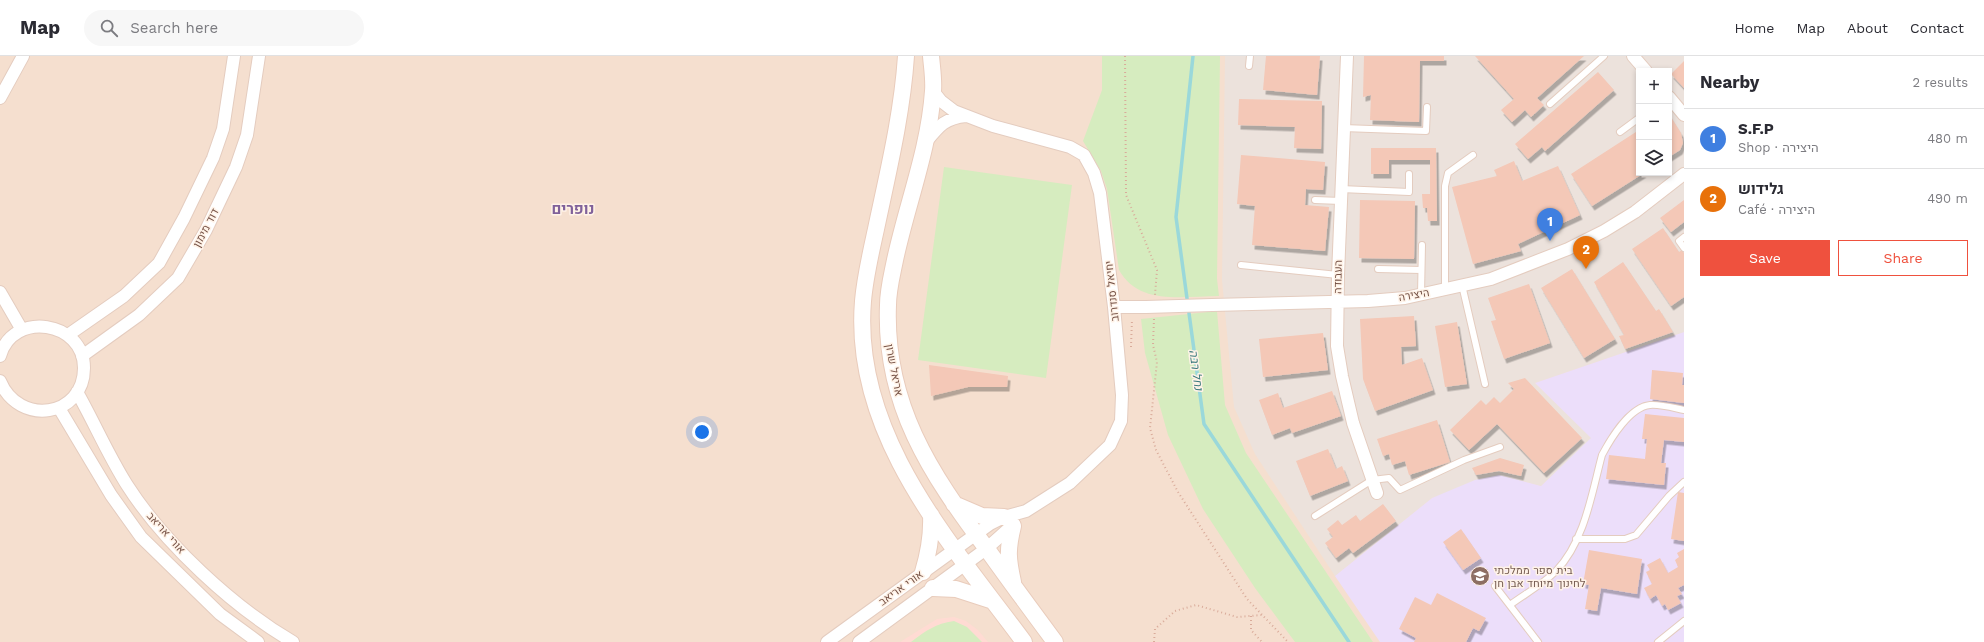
<!DOCTYPE html>
<meta charset="utf-8">
<style>
:root{--surface:#fff;--page:#f7f7f7;--text:#2b2b33;--muted:#7c7c81;--line:#e1e1e2;--accent:#ef513e}
body{margin:0;font-family:"Work Sans",Heebo,sans-serif;background:var(--page);color:var(--text)}
.controls{position:absolute;right:12px;top:12px;display:grid;overflow:hidden;border-radius:0px;box-shadow:0 2px 6px #0003}
.controls button{width:36px;height:36px;display:grid;place-items:center;padding:0;border:0;border-bottom:1px solid var(--line);background:var(--surface);color:var(--text);font:20px sans-serif}
.you{position:absolute;left:702px;top:376px;width:14px;height:14px;margin:-10px;border:3px solid #fff;border-radius:50%;background:#1a73e8;box-shadow:0 0 0 6px #1a73e833}
.badge{display:grid;place-items:center;width:26px;height:26px;border-radius:50%;background:var(--accent);color:#fff;font-size:13px;font-weight:700}
.pin{position:absolute;translate:-50% -33px;filter:drop-shadow(0 1px 2px #0008)}
.pin::after{content:'';position:absolute;top:21px;width:14px;height:12px;background:inherit;clip-path:polygon(0 0,100% 0,50% 100%)}
.list{margin:0;padding:0;list-style:none}
h2{display:flex;justify-content:space-between;align-items:center;height:52px;margin:0;padding:0 16px;font-size:17px}
h2 small{font-size:13px;font-weight:400;color:var(--muted)}
.list li{display:grid;grid-template-columns:26px 1fr auto;gap:12px;align-items:center;box-sizing:border-box;height:60px;padding:0 16px;border-top:1px solid var(--line)}
.list b{display:block;font-size:15px;white-space:nowrap}
.list p{margin:0;font-size:13px;white-space:nowrap;color:var(--muted)}
.list em{font-size:13px;font-style:normal;color:var(--muted)}
.actions{display:flex;gap:8px;padding:12px 16px}
.actions a{flex:1;padding:9px 0;border:1px solid var(--accent);border-radius:0px;text-align:center;font-size:14px;color:var(--accent)}
.actions .main{background:var(--accent);color:#fff}
.icon{flex:none;width:22px;height:22px;fill:none;stroke:currentColor;stroke-width:2;stroke-linecap:round;stroke-linejoin:round}
.map{position:relative;flex:none;width:1684px;height:586px;overflow:hidden}
header{display:flex;align-items:center;gap:24px;box-sizing:border-box;height:56px;padding:0 20px;background:var(--surface);border-bottom:1px solid var(--line)}
header strong{font-size:19px}
nav{display:flex;gap:22px;margin-inline-start:auto;font-size:14px}
.search{width:280px;height:36px;background:var(--page);display:flex;align-items:center;gap:10px;box-sizing:border-box;padding:0 14px;border-radius:22px;color:var(--muted);font-size:15px}
main{display:flex}
aside{flex:1;background:var(--surface)}
.map>svg:first-child{display:block}
.residential{fill:#f5dfcf;fill-rule:evenodd}
.commercial{fill:#ffdbd3}
.industrial{fill:#ece2dc;fill-rule:evenodd}
.education{fill:#ecdefa}
.green{fill:#d6ecbf}
.lines{fill:none;stroke-linecap:round;stroke-linejoin:round}
.stream{stroke:#9ad8da;stroke-width:3.5}
.building{fill:#f4c8b7;filter:url(#shadow)}
.service-casing{stroke:#e4ccbf;stroke-width:8}
.minor-casing{stroke:#e4ccbf;stroke-width:14}
.secondary-casing{stroke:#e9ccbc;stroke-width:18}
.path{stroke:#d9ab9a;stroke-width:2;stroke-dasharray:1 3;stroke-linecap:butt}
.service{stroke:#fff;stroke-width:6}
.minor{stroke:#fff;stroke-width:12}
.secondary{stroke:#fff;stroke-width:16}
.minor-bridge-casing{stroke:#e4ccbf;stroke-width:14;stroke-linecap:butt}
.minor-bridge{stroke:#fff;stroke-width:12}
.labels{text-anchor:middle;dominant-baseline:central;stroke-width:3;stroke-linejoin:round;paint-order:stroke}
.street-label{font-size:11px;fill:#765246;stroke:#fff3e8}
.education-label{font-size:11px;fill:#785e54;stroke:#fff3e8;text-anchor:start}
.water-label{font-size:12px;font-style:italic;fill:#3a797c;stroke:#fff3e8}
.district-label{font-size:15px;font-weight:bold;fill:#80619a;stroke:#fff3e8}
</style>
<header>
<strong>Map</strong>
<div class="search"><svg class="icon" aria-label="search" viewBox="0 0 24 24"><circle cx="10" cy="10" r="6"/><path d="M15 15l6 6"/></svg>Search here</div>
<nav><a>Home</a><a>Map</a><a>About</a><a>Contact</a></nav>
</header>
<main>
<div class="map">
<svg width="1684" height="586" viewBox="0 0 1684 586">
<defs>
<filter id="shadow"><feDropShadow dx="2.5" dy="4.5" stdDeviation="0" flood-color="#0004"/></filter>
</defs>
<rect width="100%" height="100%" fill="#fdefe1"/>
<path class="residential" d="M0,0H1684V586H0ZM1639,15H1669V117H1639Z"/>
<path class="commercial" d="M954,561L966,565L978,574L988,586H900L937,563Z"/>
<path class="industrial" d="M1225,0H1684V276L1535,327L1592,382L1541,430L1499,419L1432,442L1335,520L1255,398L1234,351L1222,224ZM1639,15H1669V117H1639Z"/>
<path class="education" d="M1684,276V586H1380L1335,520L1432,442L1475,424L1499,419L1541,430L1591,382L1535,327Z"/>
<path class="green" d="M1102,0H1220L1217,223L1219,240C1183,240 1139,250 1119,214L1107,133L1101,115L1083,85L1102,34Z
M944,111L1072,129L1046,322L918,304Z
M1217,255L1225,349L1246,397L1373,586H1295L1255,532L1203,453L1168,379L1145,297L1141,263Z
M954,565L967,571L982,586H911C927,574 935,568 954,565Z"/>
<g class="lines">
<path class="stream" d="M1193,0L1176,161L1204,368L1349,586"/>
</g>
<path class="building" d="M1266,0H1320L1317,39L1263,34Z
M1364,0H1444V5H1420L1419,66L1370,64L1371,39L1363,41Z
M1475,0H1584L1537,42L1544,49L1531,61L1525,54L1512,66L1501,54L1514,43Z
M1684,5V32L1671,18Z
M1598,16L1614,34L1545,95L1542,91L1528,103L1515,88Z
M1239,43L1322,45L1321,93L1294,92L1295,71L1238,69Z
M1669,58L1681,77L1683,87L1680,94L1669,101Z
M1639,74V117H1644L1592,150L1571,118Z
M1371,92H1436L1437,165H1428L1427,152H1423L1422,138H1430V104H1389V118H1371Z
M1241,99L1325,106L1323,134L1306,133L1305,149L1329,151L1325,195L1252,189L1255,150L1237,148Z
M1514,105L1522,125L1558,110L1580,159L1518,188L1521,195L1473,208L1452,131L1497,120L1494,114Z
M1360,144L1415,145L1414,203L1359,202Z
M1684,144V166L1671,176L1660,162Z
M1663,172L1679,196L1682,194L1684,197V241L1671,250L1632,193Z
M1623,206L1656,255L1659,253L1673,276L1625,293L1619,280L1624,279L1594,226Z
M1572,213L1615,283L1584,302L1541,232Z
M1529,228L1550,287L1504,303L1491,265L1496,264L1488,242Z
M1414,260L1416,290L1401,291L1402,309L1422,302L1433,334L1375,355L1363,323L1360,263Z
M1457,266L1467,328L1445,331L1435,270Z
M1323,277L1328,314L1263,321L1259,283Z
M929,309L1008,320L1007,331H968L931,340Z
M1652,314L1683,317L1682,329H1684V347L1650,343Z
M1525,322L1582,382L1544,417L1497,368L1469,394L1450,374L1481,344L1486,349L1494,341L1500,347L1514,333L1508,327Z
M1332,335L1341,360L1292,377L1290,372L1272,379L1259,344L1278,337L1283,352Z
M1645,358L1684,362V386L1664,384L1661,407H1666L1664,429L1606,423L1609,399L1645,403L1647,383H1642Z
M1437,364L1450,406L1409,419L1405,405L1392,409L1389,398L1383,400L1377,383Z
M1328,393L1336,413L1342,410L1348,425L1310,440L1296,405Z
M1500,402L1524,409L1521,420L1499,415L1476,419L1472,412Z
M1678,436L1684,437V485L1671,483Z
M1383,448L1396,465L1353,497L1349,492L1336,502L1325,487L1333,481L1327,473L1338,464L1342,469L1356,459L1360,465Z
M1461,473L1481,502L1463,514L1443,486Z
M1684,493V529L1678,532L1682,538L1677,540L1681,547L1668,554L1665,548L1662,550L1656,539L1650,543L1644,532L1652,528L1646,516L1650,514L1647,509L1660,502L1668,517L1678,511L1675,504L1679,501L1677,497Z
M1589,494L1642,503L1637,538L1601,532L1597,555L1585,553L1589,529L1583,528Z
M1437,537L1486,562L1479,575L1473,572L1466,586H1414L1416,582L1399,573L1415,541L1431,549Z"/>
<g class="lines">
<defs>
<path id="service" d="M1249,10L1250,0
M1550,48L1604,0
M1343,72L1426,75L1427,51
M1620,76L1639,62
M1341,133L1409,136V118
M1315,144L1341,145
M1684,181L1679,185L1684,192
M1241,209L1338,219
M1378,213L1421,214
M1462,229L1485,328
M1445,233V130L1448,117L1473,99
M1421,238L1422,189
M1315,460L1372,424L1389,422L1400,434L1464,404L1500,391
M1576,483H1625L1636,479L1669,440L1684,426
M1495,530L1538,586
M1510,549C1525,538 1543,528 1556,515C1585,485 1592,436 1602,399C1611,382 1630,351 1650,349C1660,348 1674,352 1684,354
M1658,586L1684,565"/>
<path id="minor" d="M1347,0L1338,219L1337,290L1342,320L1353,367L1377,437
M1633,0L1646,15
M1669,41L1684,59
M0,42L23,0
M926,86C939,70 945,62 966,60
M0,236L22,274
M1212,249L1368,245L1405,242L1491,223L1568,193L1604,175L1635,156L1684,118
M1114,251H1146
M68,279L124,240L159,207L184,162L213,102L223,73L234,0
M0,300C13,254 84,265 84,312C84,361 19,371 0,325
M82,300L139,259L178,222L206,174L236,111L247,79L259,0
M77,336C94,366 108,399 127,429C164,487 233,551 293,586
M59,352L111,439L141,481L220,558L258,586
M827,586L990,468L1004,461L1026,455L1070,427L1110,389L1121,365L1122,339L1114,251L1100,137L1094,117L1084,99L1070,91L993,70L954,55L941,45L933,35
M859,586L986,493L1014,468"/>
<path id="secondary" d="M906,0C902,59 888,116 876,173C871,196 865,221 863,245C852,379 950,486 1024,586
M931,0C932,12 934,24 933,35C929,93 907,148 895,204C892,219 888,234 888,249C884,348 930,417 987,493C1009,524 1032,555 1055,586
M954,448L982,460L1004,461
M1013,470C1007,494 1008,503 1013,526
M923,516C929,496 932,480 931,459
M933,532L956,533L993,545"/>
</defs>
<use href="#service" class="service-casing"/>
<use href="#minor" class="minor-casing"/>
<use href="#secondary" class="secondary-casing"/>
<path class="path" d="M1125,0L1126,139L1157,214L1155,239
M1154,263L1153,289L1157,306L1150,372L1156,394L1178,436L1247,543L1288,586
M1131,291L1132,263
M1251,560V574L1262,586
M1154,586L1155,573L1175,555L1196,549L1237,561L1262,559"/>
<use href="#service" class="service"/>
<use href="#minor" class="minor"/>
<use href="#secondary" class="secondary"/>
<defs>
<path id="minor-bridge" d="M1146,251L1212,249"/>
</defs>
<use href="#minor-bridge" class="minor-bridge-casing"/>
<use href="#minor-bridge" class="minor-bridge"/>
</g>
<defs>
<symbol id="school-disc" viewBox="-11 -11 22 22"><circle r="9.5" fill="#8d6e63" stroke="#fff3e8"/><path d="M0-5L7-2L0 1L-7-2ZM-4 1L0 2.5L4 1V4Q0 6-4 4Z" fill="#fff"/></symbol>
</defs>
<g fill-rule="evenodd">
<use href="#school-disc" x="1469" y="509" width="22" height="22"/>
</g>
<g class="labels">
<g class="street-label">
<text transform="translate(206 172) rotate(-62)">דוד מימון</text>
<text transform="translate(1338 221) rotate(-89)">העבודה</text>
<text transform="translate(1112 235) rotate(-96)">יחיאל סנדרוב</text>
<text transform="translate(1414 239) rotate(-10)">היצירה</text>
<text transform="translate(894 314) rotate(79)">אריאל שרון</text>
<text transform="translate(166 477) rotate(48)">אורי אריאב</text>
<text transform="translate(901 532) rotate(-36)">אורי אריאב</text>
</g>
<g class="education-label">
<text x="1494" y="514">בית ספר ממלכתי<tspan x="1494" dy="13">לחינוך מיוחד אבן חן</tspan></text>
</g>
<g class="water-label">
<text transform="translate(1196 314) rotate(82)">נחל רבה</text>
</g>
<g class="district-label">
<text x="573" y="153">נופרים</text>
</g>
</g>
</svg>
<div class="controls">
<button>+</button>
<button>−</button>
<button><svg class="icon" aria-label="layers" viewBox="0 0 24 24"><path d="M12 4l9 5-9 5-9-5zM3 14l9 5 9-5"/></svg></button>
</div>
<div class="you"></div>
<div class="pin badge" style="left:1550px;top:185px;background:#3f7fe0">1</div>
<div class="pin badge" style="left:1586px;top:213px;background:#e8710a">2</div>
</div>
<aside>
<h2>Nearby<small>2 results</small></h2>
<ul class="list">
<li><span class="badge" style="background:#3f7fe0">1</span><div><b>S.F.P</b><p>Shop · היצירה</p></div><em>480 m</em></li>
<li><span class="badge" style="background:#e8710a">2</span><div><b>גלידוש</b><p>Café · היצירה</p></div><em>490 m</em></li>
</ul>
<div class="actions"><a class="main">Save</a><a>Share</a></div>
</aside>
</main>
